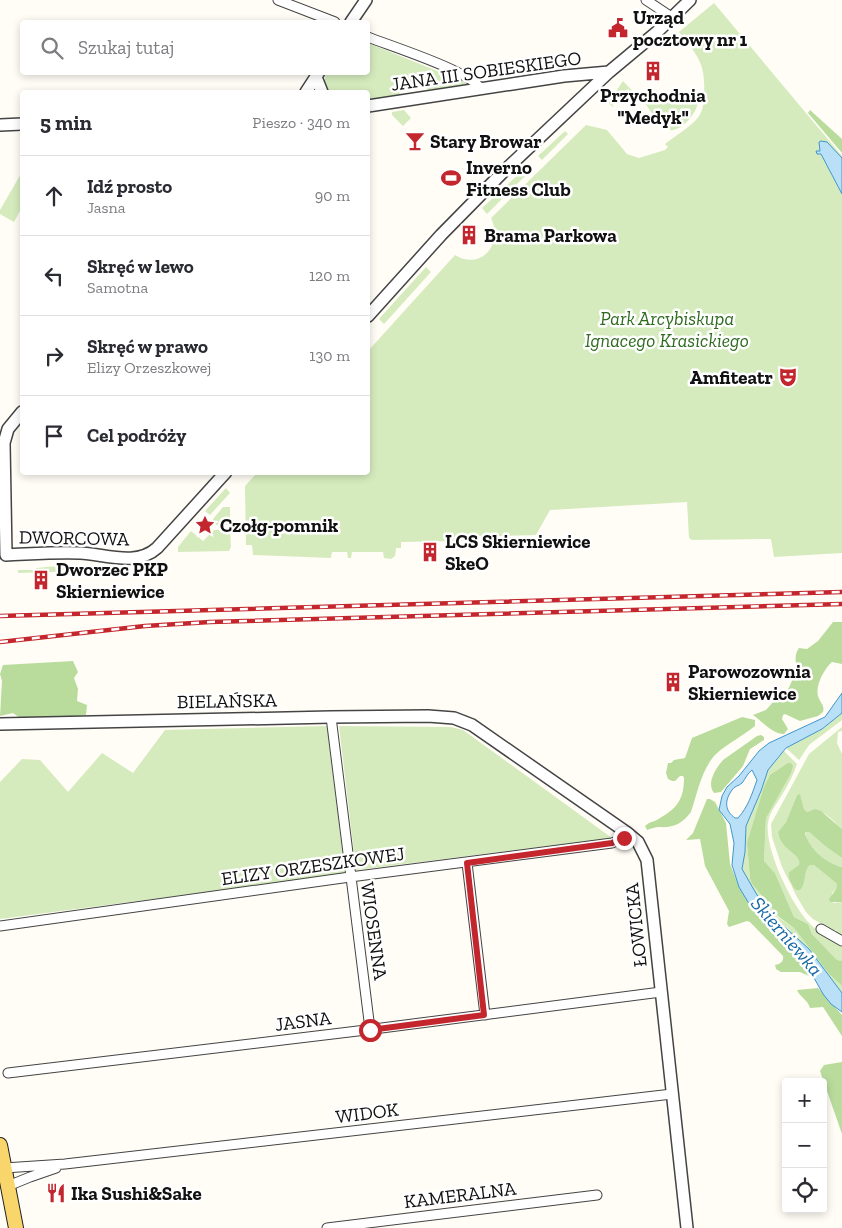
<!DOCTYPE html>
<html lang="pl">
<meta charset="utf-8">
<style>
:root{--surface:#fff;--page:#f2f2f3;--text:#2b2b33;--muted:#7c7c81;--line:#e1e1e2}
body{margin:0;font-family:"Zilla Slab",serif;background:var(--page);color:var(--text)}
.controls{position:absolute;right:15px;bottom:15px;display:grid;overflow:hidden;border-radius:5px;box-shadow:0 2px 8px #0003}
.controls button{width:45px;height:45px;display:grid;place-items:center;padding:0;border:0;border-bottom:1px solid var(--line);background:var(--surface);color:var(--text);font:25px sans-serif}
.stop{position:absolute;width:15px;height:15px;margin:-11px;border:4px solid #c4262e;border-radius:50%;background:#fff}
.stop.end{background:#c4262e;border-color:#fff;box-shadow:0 1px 5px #0008}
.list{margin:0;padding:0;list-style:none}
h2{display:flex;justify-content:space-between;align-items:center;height:65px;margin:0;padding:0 20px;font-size:21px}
h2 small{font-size:16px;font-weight:400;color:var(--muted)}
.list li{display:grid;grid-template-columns:32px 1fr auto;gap:15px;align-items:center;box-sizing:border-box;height:80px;padding:0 20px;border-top:1px solid var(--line)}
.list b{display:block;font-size:19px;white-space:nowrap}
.list p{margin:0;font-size:16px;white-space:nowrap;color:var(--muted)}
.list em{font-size:16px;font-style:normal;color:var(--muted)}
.icon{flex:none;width:28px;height:28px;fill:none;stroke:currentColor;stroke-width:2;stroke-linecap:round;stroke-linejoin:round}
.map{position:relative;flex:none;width:842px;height:1228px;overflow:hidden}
.search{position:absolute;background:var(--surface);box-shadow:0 2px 8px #0003;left:20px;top:20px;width:350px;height:55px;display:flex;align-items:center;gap:12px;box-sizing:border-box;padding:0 18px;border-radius:5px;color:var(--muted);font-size:19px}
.panel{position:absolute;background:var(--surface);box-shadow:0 2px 8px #0003;left:20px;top:90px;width:350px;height:385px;border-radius:5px}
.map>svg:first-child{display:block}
.green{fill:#d5ebbd}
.forest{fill:#b9dc9c}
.water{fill:#b9e0f7;stroke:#3f96cf;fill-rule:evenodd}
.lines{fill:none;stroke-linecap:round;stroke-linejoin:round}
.minor-casing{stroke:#444;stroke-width:11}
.tertiary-casing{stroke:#444;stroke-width:14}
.primary-casing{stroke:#222;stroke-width:16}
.minor{stroke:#fff;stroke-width:9}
.tertiary{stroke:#fff;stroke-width:11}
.primary{stroke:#f9d66b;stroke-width:14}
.rail-casing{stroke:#c4262e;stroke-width:4.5}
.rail{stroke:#fff;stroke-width:2.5;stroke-dasharray:8;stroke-linecap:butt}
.route{stroke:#c4262e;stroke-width:6}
.labels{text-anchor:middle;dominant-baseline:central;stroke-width:5;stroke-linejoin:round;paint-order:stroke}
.poi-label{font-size:19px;font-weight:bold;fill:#111;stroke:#fff;text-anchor:start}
.street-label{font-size:19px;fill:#111;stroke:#fff}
.park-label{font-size:19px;font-style:italic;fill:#2f6b1f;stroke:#fff}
.water-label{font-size:20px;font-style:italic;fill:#1768a6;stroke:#fff}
</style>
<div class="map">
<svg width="842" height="1228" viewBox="0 0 842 1228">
<rect width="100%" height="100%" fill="#fffdf5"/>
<path class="green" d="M714,3L842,156V553L774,557L771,539L692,540L689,538L687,502L550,510L536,535L465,537L462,541L401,542V548H396L395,556L391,559L384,558L383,552H352L351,558H348L347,552H332L331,558L253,555L252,545H246L245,486L257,473L368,472V351L455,255C481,271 504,244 491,218L586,125L607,130L627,154L639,158L665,150L668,147L665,144C675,136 687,129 696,120C703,112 704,104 704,94C706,63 697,55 679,32Z
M368,43L467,83L463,86L428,90L425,86L398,90L401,95L368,100V92H326L324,83L326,73L368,72Z
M623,81L639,98L649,92L659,99L664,96L667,102L694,91C708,103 682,133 670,130C661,128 647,106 641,98L639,99L631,94L628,89L614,99L613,107L608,103Z
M404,110L411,118L403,126L392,115V112Z
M565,131L568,134L542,160L538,156Z
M22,172V207L14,222L0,214V210Z
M521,172L525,176L487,214L482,208Z
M426,267L431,272L384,324L379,319Z
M226,488L230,493L210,515L205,511Z
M223,507H230V525H216L213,521V519Z
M230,529L231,547L229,551L178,552V547L191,531L203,541L214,530Z
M58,566H62V568L81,567L82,571L18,573V570H36V568Z
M842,713V720L809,745L799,760L786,748L822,729Z
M327,726L345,874L0,919V782L22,759L40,760L68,792L102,753L133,773L165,730Z
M339,726L451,727L463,730L612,838L356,870Z
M842,727V731L838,732L837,743L842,754V829C832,820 822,806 807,812L804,809L800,795H797L786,822L778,832C780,851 803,854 800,865L789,872L790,884L796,889H800C807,883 803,871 810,865H814L837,884L836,889L832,893L833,903L842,902V936L835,932L837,929L834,931L813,919L806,912L797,897L782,867L772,837L771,824L809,754Z
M784,751L797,764C793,776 787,787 780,798C776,805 771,811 769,818C761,844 792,906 810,924C819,933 831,939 842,945V960L840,961L836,959L812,934L808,924L794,917L775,873L764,861L766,818L768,812L747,843L750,879L752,884L778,917L794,928L829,974L842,986V993L788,929L778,921L757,895L742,869L745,852L746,826L761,791L768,770Z
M806,832H809L825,846L842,858V867C828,864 804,847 806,832Z"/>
<path class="forest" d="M810,110L842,139V153L808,113Z
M833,622H842V664L832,662C824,669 815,686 818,696C820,703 825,705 823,712L818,716L800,721L785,714L783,715L782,719L788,729L784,734C772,734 763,722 753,715L766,710L780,694H786C789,687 795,676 796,667C796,660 794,655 799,648L807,649L818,641Z
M73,661L78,672L74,678L78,689L77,701L87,705L86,715L70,717L20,718L13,713L0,716L2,681L0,674L3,665Z
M742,717L755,720V726C743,736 728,743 716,754C702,768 697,794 691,812C682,824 673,828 659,827C655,827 650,829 647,830L645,826C650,821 655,822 660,818C678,808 684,798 684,778L683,776H680L675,781H672L668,779L666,773L668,763H671L674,760L685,758L692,738Z
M761,735L764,737V740L750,749L743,766L721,792L714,793C706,783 716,768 723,760L757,736Z
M788,763H791L793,766L791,773L766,818L764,861L775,873L794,917L808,924L812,934L836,959L840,961L842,960V986L829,974L794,928L779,917L752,884L750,879L747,843L764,787L770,775Z
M800,794L804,809L807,812L815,809L821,811L842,829V858L825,846L809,832H806L805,833C809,849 826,863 842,867V902H830L829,899L836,889L837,884L814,865H810C803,871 807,883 800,890H796C791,884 788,880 789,872L799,865C803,854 780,851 778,832L786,822L797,795Z
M707,799H710L715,802L726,823L730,864L739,887L748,902L765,924L798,956L809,976L800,972H781L776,969L775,965C780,964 784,962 783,956L750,922L747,921L729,927L727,924L729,911L705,866L700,839L686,840L693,833Z
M818,988L842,1015V1036L823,1007L810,1008C808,1000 800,997 797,990Z
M842,1062V1134L820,1071L824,1065Z"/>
<path class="water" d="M821,141L827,142L842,158V194L821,154H817L816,151H820L819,142Z
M842,693V713L822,729L786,748L768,770L761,791L746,826L745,852L742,869L757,895L778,921L809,949L842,993V1012L831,1004L823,994L803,958L790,944L765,924L748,902L739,887L732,865L734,843L730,824L719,810L722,796L727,787L739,776L759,751L769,743L825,717ZM752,770L757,780C752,794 748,807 738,818H735C725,811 724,801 732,790C734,786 739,786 742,783C746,778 747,774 752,770Z"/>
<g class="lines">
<defs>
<path id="minor" d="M278,0L335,22
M646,0L673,18
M368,37C390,46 470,71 481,89
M331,717L370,1029
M467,863L485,1015
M0,926L350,877L612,843L624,838L626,832
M821,929L842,941
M8,1073L366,1030L661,992
M4,1168L65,1164L672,1094
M8,1186L30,1177L56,1168
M327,1228L597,1195"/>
<path id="tertiary" d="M351,22L366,0
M316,77L322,92
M306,92L319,72
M368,106L564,76L609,72
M0,125L22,124
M368,316L441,235L503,172L609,72L657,32L690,0
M22,412L8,429L4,443L6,555C31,554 55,552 80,553C105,554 136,567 157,548L226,472
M0,724L331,717L428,716L454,718L472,725L626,832L638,842L647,860L687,1228"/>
<path id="primary" d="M0,1145L16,1228"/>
</defs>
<use href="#minor" class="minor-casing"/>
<use href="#tertiary" class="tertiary-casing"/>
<use href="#primary" class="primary-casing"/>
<use href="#minor" class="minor"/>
<use href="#tertiary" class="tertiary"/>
<use href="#primary" class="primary"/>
<defs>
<path id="rail" d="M0,616L842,592
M0,642L145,626L210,622L842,604"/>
</defs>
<use href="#rail" class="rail-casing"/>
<use href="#rail" class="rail"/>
</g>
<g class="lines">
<path class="route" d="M370,1030L484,1015L467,863L612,843L624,838"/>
</g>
<defs>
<symbol id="civic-bare" viewBox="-9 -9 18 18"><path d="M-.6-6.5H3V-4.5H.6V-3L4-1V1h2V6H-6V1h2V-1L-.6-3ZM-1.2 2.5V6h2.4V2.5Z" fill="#c4262e" stroke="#fff" stroke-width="2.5" paint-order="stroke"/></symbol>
<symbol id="building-bare" viewBox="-9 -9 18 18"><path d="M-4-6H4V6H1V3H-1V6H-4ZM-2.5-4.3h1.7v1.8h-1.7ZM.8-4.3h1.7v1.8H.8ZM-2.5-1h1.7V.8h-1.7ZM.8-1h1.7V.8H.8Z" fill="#c4262e" stroke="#fff" stroke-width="2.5" paint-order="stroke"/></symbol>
<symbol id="bar-bare" viewBox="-9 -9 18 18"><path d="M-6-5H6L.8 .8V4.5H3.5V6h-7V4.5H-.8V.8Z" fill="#c4262e" stroke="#fff" stroke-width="2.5" paint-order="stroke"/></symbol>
<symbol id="stadium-bare" viewBox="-9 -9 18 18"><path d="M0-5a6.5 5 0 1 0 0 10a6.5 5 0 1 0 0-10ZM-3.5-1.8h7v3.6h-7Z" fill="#c4262e" stroke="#fff" stroke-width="2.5" paint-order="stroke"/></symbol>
<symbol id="theatre-bare" viewBox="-9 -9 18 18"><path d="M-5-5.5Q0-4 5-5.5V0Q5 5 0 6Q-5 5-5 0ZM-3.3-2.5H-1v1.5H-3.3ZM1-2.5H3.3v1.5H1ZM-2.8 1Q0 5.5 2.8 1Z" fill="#c4262e" stroke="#fff" stroke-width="2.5" paint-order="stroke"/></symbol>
<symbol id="sight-bare" viewBox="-9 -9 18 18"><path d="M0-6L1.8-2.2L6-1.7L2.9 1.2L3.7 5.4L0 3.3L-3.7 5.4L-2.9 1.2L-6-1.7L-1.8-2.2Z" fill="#c4262e" stroke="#fff" stroke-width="2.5" paint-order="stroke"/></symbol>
<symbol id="restaurant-bare" viewBox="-9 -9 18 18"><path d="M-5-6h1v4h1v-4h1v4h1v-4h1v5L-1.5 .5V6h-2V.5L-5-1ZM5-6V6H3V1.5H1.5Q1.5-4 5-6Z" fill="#c4262e" stroke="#fff" stroke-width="2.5" paint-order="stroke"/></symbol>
</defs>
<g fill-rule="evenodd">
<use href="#civic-bare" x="604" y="14" width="28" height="28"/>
<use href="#building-bare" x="639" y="57" width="28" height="28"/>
<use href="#bar-bare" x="401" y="127" width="28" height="28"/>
<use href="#stadium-bare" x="437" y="164" width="28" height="28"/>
<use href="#building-bare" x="455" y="221" width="28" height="28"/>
<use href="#theatre-bare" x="774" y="363" width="28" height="28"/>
<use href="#sight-bare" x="191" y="511" width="28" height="28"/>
<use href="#building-bare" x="416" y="538" width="28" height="28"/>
<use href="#building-bare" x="27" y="566" width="28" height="28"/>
<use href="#building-bare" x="659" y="668" width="28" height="28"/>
<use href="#restaurant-bare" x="42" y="1179" width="28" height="28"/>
</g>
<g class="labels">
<g class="poi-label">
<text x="633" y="17">Urząd<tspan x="633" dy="22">pocztowy nr 1</tspan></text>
<text x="653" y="95" text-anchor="middle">Przychodnia<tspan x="653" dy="22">"Medyk"</tspan></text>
<text x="430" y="141">Stary Browar</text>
<text x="466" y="167">Inverno<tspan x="466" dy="22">Fitness Club</tspan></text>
<text x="484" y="235">Brama Parkowa</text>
<text x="773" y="377" text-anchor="end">Amfiteatr</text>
<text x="220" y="525">Czołg-pomnik</text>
<text x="445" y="541">LCS Skierniewice<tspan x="445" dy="22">SkeO</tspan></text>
<text x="56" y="569">Dworzec PKP<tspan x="56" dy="22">Skierniewice</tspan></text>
<text x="688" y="671">Parowozownia<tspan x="688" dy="22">Skierniewice</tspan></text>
<text x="71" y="1193">Ika Sushi&amp;Sake</text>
</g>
<g class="street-label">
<text transform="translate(486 71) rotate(-8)">JANA III SOBIESKIEGO</text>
<text transform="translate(74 538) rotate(1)">DWORCOWA</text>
<text transform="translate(227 701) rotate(-1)">BIELAŃSKA</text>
<text transform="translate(313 866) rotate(-8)">ELIZY ORZESZKOWEJ</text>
<text transform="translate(636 925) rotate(-96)">ŁOWICKA</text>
<text transform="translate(374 931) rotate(82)">WIOSENNA</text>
<text transform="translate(303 1021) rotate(-7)">JASNA</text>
<text transform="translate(367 1113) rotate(-7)">WIDOK</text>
<text transform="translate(460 1195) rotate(-7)">KAMERALNA</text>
</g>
<g class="park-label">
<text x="667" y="318">Park Arcybiskupa<tspan x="667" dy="22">Ignacego Krasickiego</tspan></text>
</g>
<g class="water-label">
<text transform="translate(787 936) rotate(49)">Skierniewka</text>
</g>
</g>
</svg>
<div class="controls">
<button>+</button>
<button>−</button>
<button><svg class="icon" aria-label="locate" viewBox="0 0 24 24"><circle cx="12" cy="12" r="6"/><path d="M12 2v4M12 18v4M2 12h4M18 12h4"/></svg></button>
</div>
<div class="stop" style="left:370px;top:1030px"></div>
<div class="stop end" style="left:624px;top:838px"></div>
<div class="search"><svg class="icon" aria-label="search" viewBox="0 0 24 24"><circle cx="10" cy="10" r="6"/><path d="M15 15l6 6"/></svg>Szukaj tutaj</div>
<section class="panel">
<h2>5 min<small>Pieszo · 340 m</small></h2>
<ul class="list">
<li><svg class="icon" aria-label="ahead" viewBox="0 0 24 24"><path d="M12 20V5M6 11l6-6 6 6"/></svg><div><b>Idź prosto</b><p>Jasna</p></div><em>90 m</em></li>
<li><svg class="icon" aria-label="left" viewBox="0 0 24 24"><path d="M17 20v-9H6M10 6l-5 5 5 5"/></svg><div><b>Skręć w lewo</b><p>Samotna</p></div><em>120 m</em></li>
<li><svg class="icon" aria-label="right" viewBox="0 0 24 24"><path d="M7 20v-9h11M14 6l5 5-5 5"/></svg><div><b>Skręć w prawo</b><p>Elizy Orzeszkowej</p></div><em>130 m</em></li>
<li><svg class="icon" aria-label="arrive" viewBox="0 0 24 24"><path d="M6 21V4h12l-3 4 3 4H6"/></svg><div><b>Cel podróży</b></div></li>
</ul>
</section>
</div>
